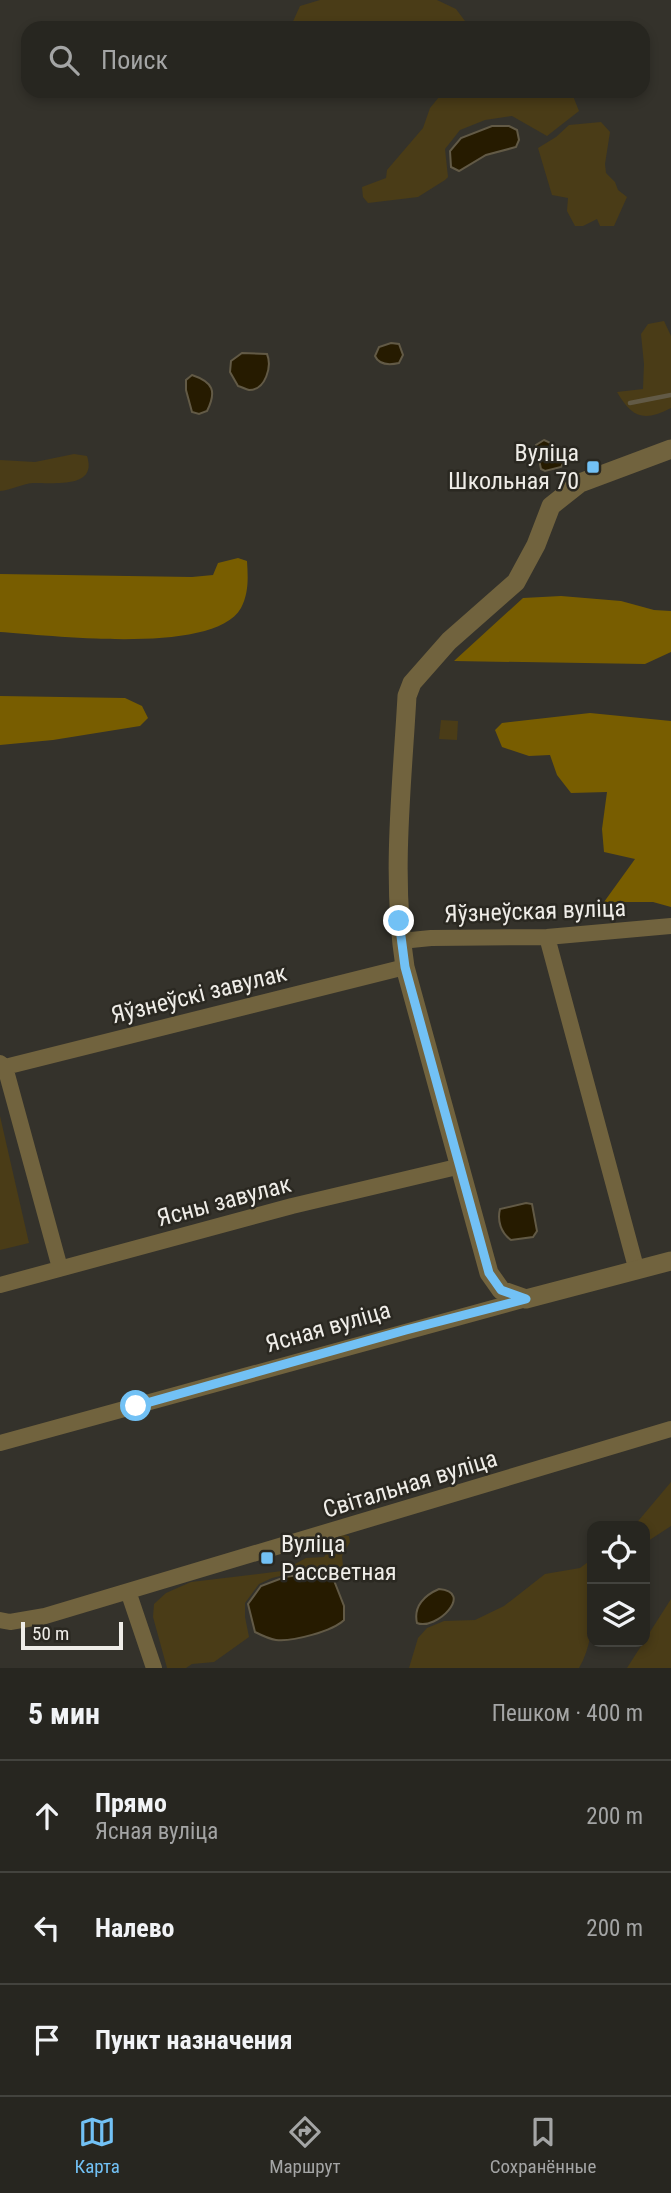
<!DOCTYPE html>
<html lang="ru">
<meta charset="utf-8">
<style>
:root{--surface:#272620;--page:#2f2e29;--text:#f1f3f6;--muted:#a4a5a5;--line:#43433e;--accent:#72c1f5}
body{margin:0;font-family:"Roboto Condensed",sans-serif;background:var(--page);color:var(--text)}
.controls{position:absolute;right:21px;bottom:21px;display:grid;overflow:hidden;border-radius:14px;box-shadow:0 4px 10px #0003}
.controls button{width:63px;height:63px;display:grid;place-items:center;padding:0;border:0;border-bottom:2px solid var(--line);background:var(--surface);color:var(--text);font:35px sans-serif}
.scale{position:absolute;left:21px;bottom:18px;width:102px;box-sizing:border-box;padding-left:7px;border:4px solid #efede8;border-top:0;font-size:19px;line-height:24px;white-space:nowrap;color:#efede8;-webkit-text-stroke:5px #2a2821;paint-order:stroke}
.stop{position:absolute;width:21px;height:21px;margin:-16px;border:5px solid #72c1f5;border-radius:50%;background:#fff}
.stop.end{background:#72c1f5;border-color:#fff;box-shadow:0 2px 7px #0008}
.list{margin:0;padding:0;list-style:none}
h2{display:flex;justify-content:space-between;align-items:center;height:91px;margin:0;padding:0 28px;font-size:30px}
h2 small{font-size:23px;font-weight:400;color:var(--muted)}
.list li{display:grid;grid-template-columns:46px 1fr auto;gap:21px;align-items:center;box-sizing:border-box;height:112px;padding:0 28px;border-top:2px solid var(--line)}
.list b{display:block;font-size:26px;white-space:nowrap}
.list p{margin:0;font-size:23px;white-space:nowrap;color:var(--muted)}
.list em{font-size:23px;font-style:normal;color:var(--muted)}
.icon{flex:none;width:38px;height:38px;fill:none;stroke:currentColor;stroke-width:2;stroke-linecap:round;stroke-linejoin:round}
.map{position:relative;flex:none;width:671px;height:1668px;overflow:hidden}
.search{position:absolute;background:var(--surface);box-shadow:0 4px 10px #0003;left:21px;right:21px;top:21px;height:77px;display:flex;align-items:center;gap:18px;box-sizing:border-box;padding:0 24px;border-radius:21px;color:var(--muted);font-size:26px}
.sheet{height:427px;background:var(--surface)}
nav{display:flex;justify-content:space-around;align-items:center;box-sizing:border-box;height:98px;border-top:2px solid var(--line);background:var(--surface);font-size:19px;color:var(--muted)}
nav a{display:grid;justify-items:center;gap:4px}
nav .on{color:var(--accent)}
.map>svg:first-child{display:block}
.green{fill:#4a3c17}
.forest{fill:#785d00}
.water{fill:#261b00;stroke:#625a46;stroke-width:2}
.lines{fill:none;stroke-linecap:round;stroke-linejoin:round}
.stream{stroke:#625a46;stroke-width:4.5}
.minor{stroke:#71633e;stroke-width:16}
.tertiary{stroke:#71633e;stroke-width:19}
.route{stroke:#72c1f5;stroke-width:9}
.poi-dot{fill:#72c1f5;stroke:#2a2821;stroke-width:2.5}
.labels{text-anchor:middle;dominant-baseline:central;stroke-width:5;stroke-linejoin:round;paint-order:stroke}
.poi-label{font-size:24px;fill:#efede8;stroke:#2a2821;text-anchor:end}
.street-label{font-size:24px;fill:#efede8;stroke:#2a2821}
</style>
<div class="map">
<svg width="671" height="1668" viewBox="0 0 671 1668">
<rect width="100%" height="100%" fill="#34322b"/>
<path class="green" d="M320,0H437L456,9L465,21V28H290L300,6Z
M444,91H473L474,93L496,95L498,91H571L579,111L547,136L512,116L485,120L460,130L445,149L448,177L445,180L418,197L368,203L363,197L362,187L386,178L387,170L423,128L430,108Z
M601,122L610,132L605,164L606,173L615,182L618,190L627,197L614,226H600L597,219L583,226H575L567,211L568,198L552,195L538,148L556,137L569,125Z
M664,321L671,336V408C644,422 632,418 617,392L643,389L644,364L641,334L648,324Z
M74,454L87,456C98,490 52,482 33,483C22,484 11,490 0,491V460L35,462Z
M441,720L458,721L457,740L439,739Z
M0,1116L29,1243L0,1250Z
M671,1482V1526L645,1543V1526H634Z
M343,1535L349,1536L350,1542L342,1556L344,1575L341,1578L318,1570L301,1571L272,1578L259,1584L245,1603V1617L249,1637L214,1662L192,1664L186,1668H167L153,1617L154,1604L166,1593L191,1582L282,1571L306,1558L324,1557L336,1538Z
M592,1559C592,1596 598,1635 579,1668H409L418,1638L427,1628L444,1621L475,1620L504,1606L545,1574L580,1568Z
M671,1599V1668H627Z"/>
<path class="forest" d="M238,558L247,561C248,577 249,593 241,608C214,656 49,635 0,632V574L192,577L213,575L218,563Z
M561,596L621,601L654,610L671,611V652L645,664L454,661L523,598Z
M0,696L125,698L142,706L148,718L140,726L53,740L0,745Z
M590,713L671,721V907L653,902H604L635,859L604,852L602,829L607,792L571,793L557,775L550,755L529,756L502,747L495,730L502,723Z"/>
<path class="water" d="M492,126H509L517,130L519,140L516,147L486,155L459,171L451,167L450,151L461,138Z
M391,343L399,344L403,355L399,363C390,365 379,365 375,356L379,347Z
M242,353L267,354C272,366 266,390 249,390C245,389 242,387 238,386L230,372L231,361Z
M192,375C213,382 217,391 207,411L199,414L192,412L186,390V380Z
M544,440C554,444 562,451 564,462L561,467L545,471L541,469L536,445Z
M526,1203L532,1204L537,1231L533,1237L511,1240C501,1233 497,1221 500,1209Z
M313,1573L333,1578L344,1606V1620C333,1631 292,1642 276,1640C269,1639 261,1635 255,1632L248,1604L261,1586L285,1577Z
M439,1589C475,1592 436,1631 417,1623C413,1606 425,1595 439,1589Z"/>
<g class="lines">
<path class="stream" d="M630,403L671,395"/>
<path class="minor" d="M547,937L637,1271
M401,941L431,938L547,937L671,926
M0,1063L5,1067L60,1268
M5,1067L405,967
M0,1285L292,1206L461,1166
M0,1443L526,1299
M128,1591L154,1668
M0,1620L10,1622L45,1616L671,1429"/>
<path class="tertiary" d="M671,449L580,483L551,506L536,545L516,582L449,641L412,683L407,696C402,787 391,877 405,967L489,1273L501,1290L526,1299L671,1261"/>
</g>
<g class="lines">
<path class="route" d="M136,1406L406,1330L526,1299L501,1290L489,1273L405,967L399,921"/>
</g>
<g class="poi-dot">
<rect x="586" y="460" width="14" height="14" rx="3.5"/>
<rect x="260" y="1551" width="14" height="14" rx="3.5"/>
</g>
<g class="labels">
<g class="poi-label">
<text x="579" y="453">Вуліца<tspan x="579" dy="28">Школьная 70</tspan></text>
<text x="281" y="1544" text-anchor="start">Вуліца<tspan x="281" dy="28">Рассветная</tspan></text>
</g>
<g class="street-label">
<text transform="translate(535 911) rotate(-2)">Яўзнеўская вуліца</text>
<text transform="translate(199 994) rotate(-14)">Яўзнеўскі завулак</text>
<text transform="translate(224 1201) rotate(-15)">Ясны завулак</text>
<text transform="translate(328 1327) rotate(-16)">Ясная вуліца</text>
<text transform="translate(410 1484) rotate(-17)">Світальная вуліца</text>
</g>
</g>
</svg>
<div class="controls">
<button><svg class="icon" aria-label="locate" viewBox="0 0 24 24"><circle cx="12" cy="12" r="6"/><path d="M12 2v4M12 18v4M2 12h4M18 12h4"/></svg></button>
<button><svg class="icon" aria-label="layers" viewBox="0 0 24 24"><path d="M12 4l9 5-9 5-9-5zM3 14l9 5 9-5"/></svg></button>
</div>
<div class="scale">50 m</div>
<div class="stop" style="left:136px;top:1406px"></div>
<div class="stop end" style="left:399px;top:921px"></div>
<div class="search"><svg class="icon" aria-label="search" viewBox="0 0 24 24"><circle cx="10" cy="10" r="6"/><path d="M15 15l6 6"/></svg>Поиск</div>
</div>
<section class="sheet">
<h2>5 мин<small>Пешком · 400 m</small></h2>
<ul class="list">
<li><svg class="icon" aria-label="ahead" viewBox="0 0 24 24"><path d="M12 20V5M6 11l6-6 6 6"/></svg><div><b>Прямо</b><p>Ясная вуліца</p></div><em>200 m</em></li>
<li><svg class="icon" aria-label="left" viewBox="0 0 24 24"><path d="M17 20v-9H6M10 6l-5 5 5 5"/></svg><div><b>Налево</b></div><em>200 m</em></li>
<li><svg class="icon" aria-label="arrive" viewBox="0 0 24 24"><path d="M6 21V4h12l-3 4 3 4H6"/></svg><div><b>Пункт назначения</b></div></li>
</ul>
</section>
<nav>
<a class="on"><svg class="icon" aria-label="map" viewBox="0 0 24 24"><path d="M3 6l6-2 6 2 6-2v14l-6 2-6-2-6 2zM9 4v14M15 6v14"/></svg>Карта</a>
<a><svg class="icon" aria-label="directions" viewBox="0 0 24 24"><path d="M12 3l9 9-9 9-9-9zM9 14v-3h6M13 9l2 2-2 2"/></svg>Маршрут</a>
<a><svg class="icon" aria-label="saved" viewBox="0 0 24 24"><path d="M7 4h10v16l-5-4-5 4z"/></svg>Сохранённые</a>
</nav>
